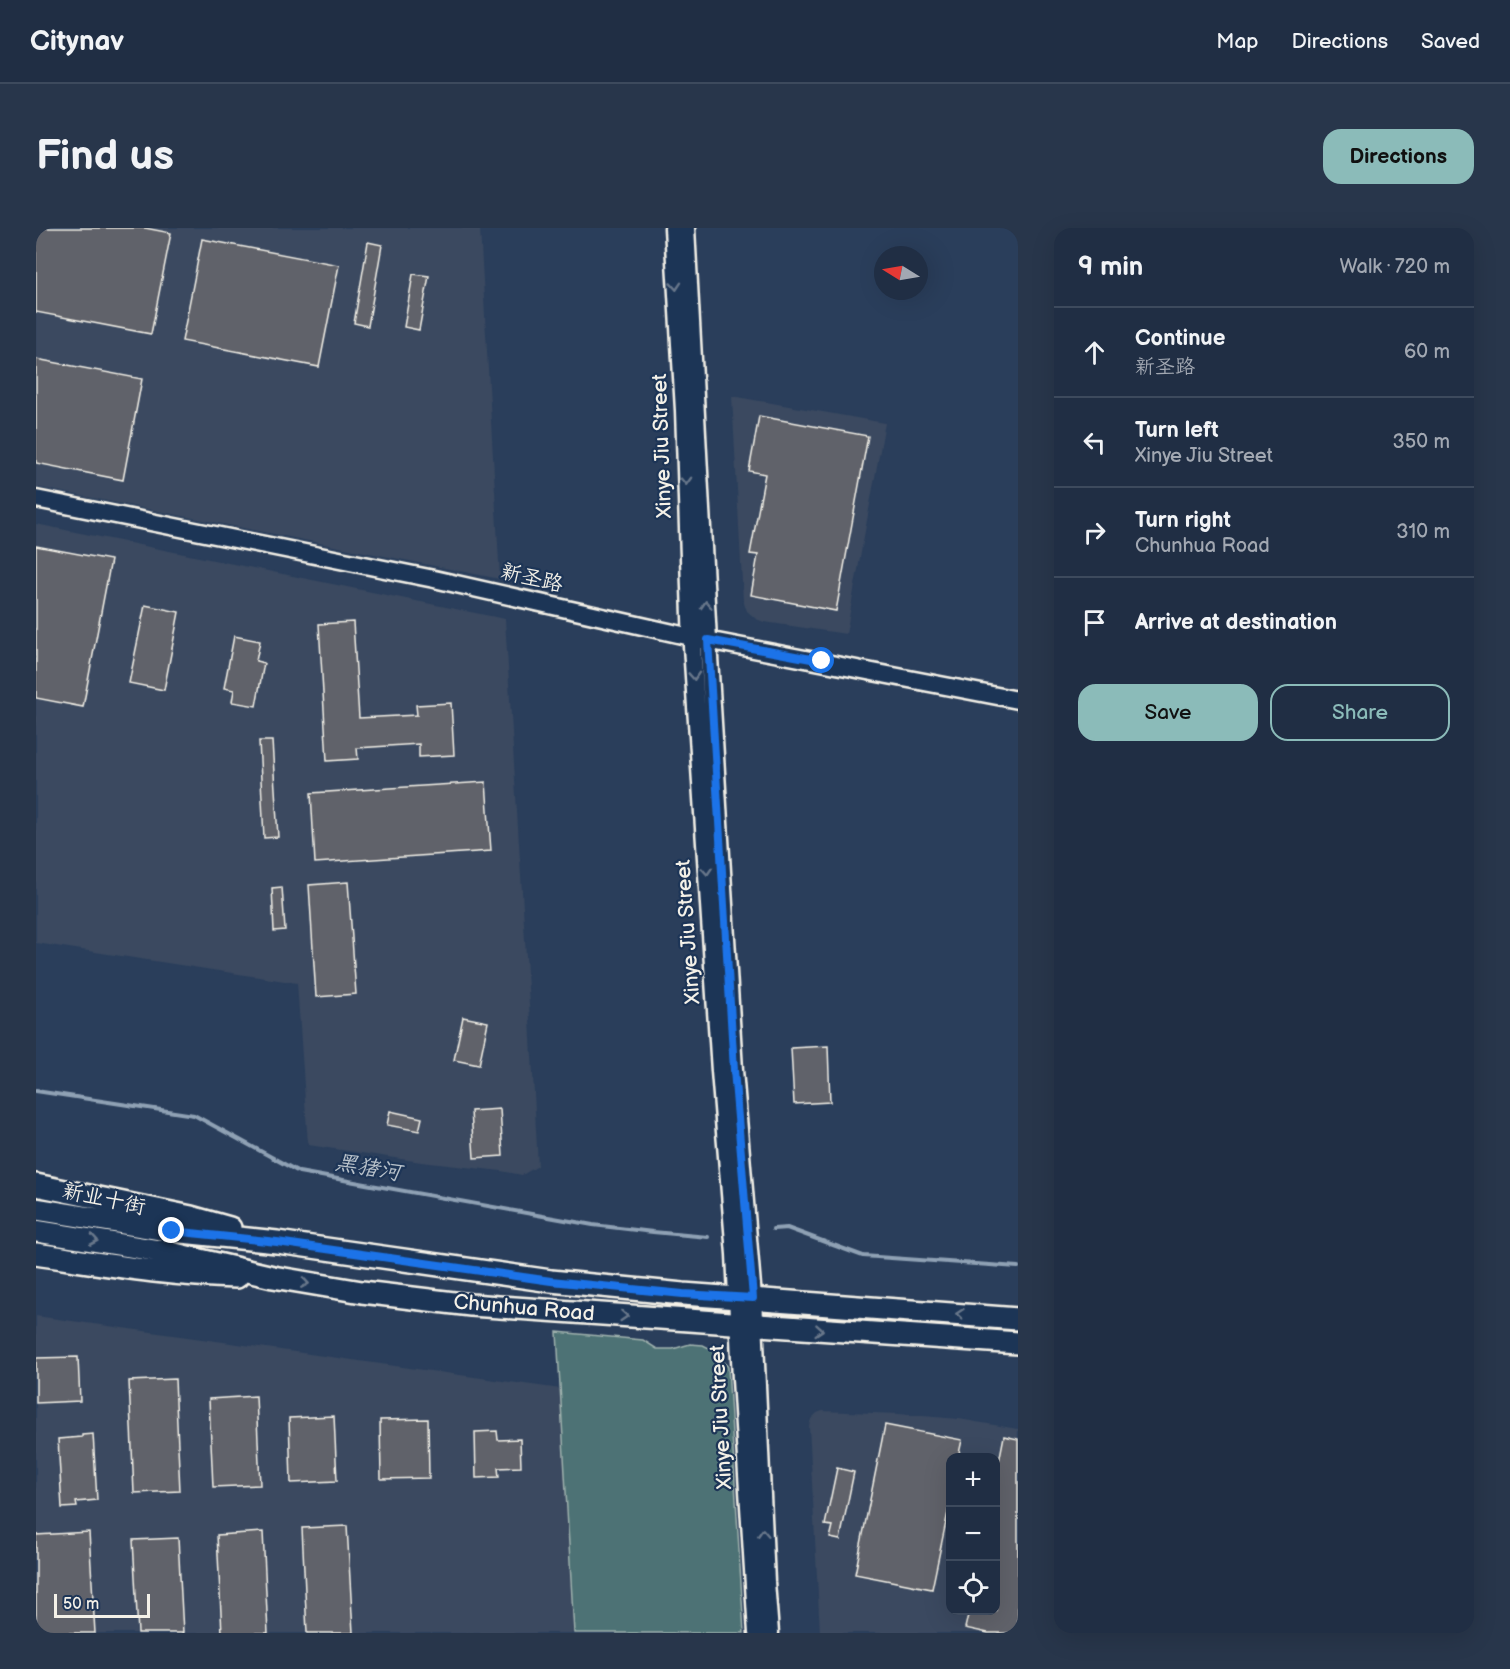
<!DOCTYPE html>
<meta charset="utf-8">
<style>
:root{--surface:#202e44;--page:#28364b;--text:#f1f3f6;--muted:#a2a8b2;--line:#3d4a5d;--accent:#8bbbb9}
body{margin:0;font-family:"Balsamiq Sans","LXGW WenKai TC",sans-serif;background:var(--page);color:var(--text)}
.controls{position:absolute;right:18px;bottom:18px;display:grid;overflow:hidden;border-radius:12px;box-shadow:0 6px 24px #0002}
.controls button{width:54px;height:54px;display:grid;place-items:center;padding:0;border:0;border-bottom:2px solid var(--line);background:var(--surface);color:var(--text);font:30px sans-serif}
.compass{position:absolute;left:838px;top:18px;width:54px;height:54px;border-radius:50%;background:var(--surface);box-shadow:0 6px 24px #0002;rotate:281deg}
.scale{position:absolute;left:18px;bottom:15px;width:96px;box-sizing:border-box;padding-left:6px;border:3px solid #f4f1e8;border-top:0;font-size:16px;line-height:21px;white-space:nowrap;color:#f4f1e8;-webkit-text-stroke:4px #1d3557;paint-order:stroke}
.stop{position:absolute;width:18px;height:18px;margin:-14px;border:4px solid #1a73e8;border-radius:50%;background:#fff}
.stop.end{background:#1a73e8;border-color:#fff;box-shadow:0 2px 6px #0008}
.list{margin:0;padding:0;list-style:none}
h2{display:flex;justify-content:space-between;align-items:center;height:78px;margin:0;padding:0 24px;font-size:26px}
h2 small{font-size:20px;font-weight:400;color:var(--muted)}
.list li{display:grid;grid-template-columns:39px 1fr auto;gap:18px;align-items:center;box-sizing:border-box;height:90px;padding:0 24px;border-top:2px solid var(--line)}
.list b{display:block;font-size:22px;white-space:nowrap}
.list p{margin:0;font-size:20px;white-space:nowrap;color:var(--muted)}
.list em{font-size:20px;font-style:normal;color:var(--muted)}
.actions{display:flex;gap:12px;padding:18px 24px}
.actions a{flex:1;padding:14px 0;border:2px solid var(--accent);border-radius:18px;text-align:center;font-size:21px;color:var(--accent)}
.actions .main{background:var(--accent);color:#111}
.icon{flex:none;width:33px;height:33px;fill:none;stroke:currentColor;stroke-width:2;stroke-linecap:round;stroke-linejoin:round}
.map{position:relative;flex:none;width:982px;height:1405px;overflow:hidden;border-radius:18px}
header{display:flex;align-items:center;gap:36px;box-sizing:border-box;height:84px;padding:0 30px;background:var(--surface);border-bottom:2px solid var(--line)}
header strong{font-size:28px}
nav{display:flex;gap:33px;margin-inline-start:auto;font-size:21px}
.intro{display:flex;align-items:center;justify-content:space-between;box-sizing:border-box;height:144px;padding:0 36px}
h1{margin:0;font-size:42px}
.button{padding:15px 27px;border-radius:18px;background:var(--accent);color:#111;font-size:21px;font-weight:700}
main{display:flex;gap:36px;padding:0 36px}
aside{flex:1;background:var(--surface);border-radius:18px;box-shadow:0 6px 24px #0002}
.map>svg:first-child{display:block}
.built{fill:#3a4960;fill-rule:evenodd}
.green{fill:#4d7274;stroke:#a0b2ae;stroke-width:1.5}
.lines{fill:none;stroke-linecap:round;stroke-linejoin:round}
.stream{stroke:#8fa1b4;stroke-width:4}
.building{fill:#60626a;stroke:#f4f1e8;stroke-width:1.5}
.minor-casing{stroke:#f4f1e8;stroke-width:21}
.major-casing{stroke:#f4f1e8;stroke-width:26}
.minor{stroke:#1d3557;stroke-width:16}
.major{stroke:#1d3557;stroke-width:21}
.oneway{stroke:#68778a}
.route{stroke:#1a73e8;stroke-width:8}
.labels{text-anchor:middle;dominant-baseline:central;stroke-width:4.5;stroke-linejoin:round;paint-order:stroke}
.street-label{font-size:21px;fill:#f4f1e8;stroke:#1d3557}
.water-label{font-size:22px;font-style:italic;fill:#b9c2ca;stroke:#1d3557}
</style>
<header>
<strong>Citynav</strong>
<nav><a>Map</a><a>Directions</a><a>Saved</a></nav>
</header>
<div class="intro"><h1>Find us</h1><a class="button">Directions</a></div>
<main>
<div class="map">
<svg width="982" height="1405" viewBox="0 0 982 1405">
<rect width="100%" height="100%" fill="#2a3e5b"/>
<filter id="ink" filterUnits="userSpaceOnUse"><feTurbulence type="fractalNoise" baseFrequency=".0167" numOctaves="2"/><feDisplacementMap in="SourceGraphic" scale="12" xChannelSelector="R" yChannelSelector="G"/><feConvolveMatrix kernelMatrix="1 2 1 2 8 2 1 2 1" color-interpolation-filters="sRGB"/></filter>
<g filter="url(#ink)">
<path class="built" d="M0,0H444L464,351L0,259Z
M696,168L849,195L810,406L728,394L720,391L711,383L707,373Z
M0,296L469,391L494,792L502,938L486,947L465,943L385,934L272,917L261,755L0,715Z
M0,1088L525,1161L538,1405H0Z
M786,1183L863,1186L923,1191L982,1201V1405H784L773,1198L775,1191L781,1185ZM914,1230H960V1382H914Z"/>
<path class="green" d="M521,1104L607,1112L621,1121H637L654,1116L667,1117L681,1124L692,1139L708,1405H538Z"/>
<g class="lines">
<path class="stream" d="M0,863L158,887L263,944L557,997L617,1004L672,1009
M737,1001L751,1000L827,1028L982,1039"/>
</g>
<path class="building" d="M0,0H109L135,5L115,106L0,84Z
M166,11L303,37L283,139L146,113Z
M332,14L346,17L332,98L318,95Z
M377,46L393,48L383,102L368,99Z
M0,131L106,151L87,252L0,235Z
M723,188L832,208L800,383L715,367L722,327L714,326L729,246L713,243Z
M0,318L75,332L47,479L0,470Z
M109,377L143,384L128,462L93,455Z
M317,394L323,490L381,487L380,477L415,475L418,527L383,529V516L321,520L322,531L291,533L283,396Z
M198,408L224,413L220,433L228,435L220,478L196,474L198,462L188,460Z
M223,513H236L242,609L228,610Z
M450,554L455,623L279,635L275,565Z
M312,654L320,766L280,769L273,657Z
M246,659L249,702L238,703L236,660Z
M427,789L452,794L443,837L418,832Z
M792,818L794,874L758,876L755,820Z
M464,881L467,928L438,930L435,883Z
M354,883L386,890L383,903L351,897Z
M42,1129L44,1173L0,1175V1130Z
M139,1151L144,1263L98,1265L93,1153Z
M220,1168L224,1257L177,1259L173,1171Z
M298,1188L301,1253L255,1255L253,1190Z
M392,1191L393,1250L345,1251L344,1192Z
M849,1197L926,1212L922,1230H915V1270L896,1361L819,1346Z
M461,1203L462,1212L484,1211L485,1239L462,1240L463,1249L440,1250L439,1204Z
M57,1206L61,1272L40,1274L41,1279L26,1280L22,1211L46,1209V1207Z
M968,1208L982,1211V1405H952L929,1400L933,1383H960V1249Z
M801,1240L818,1244L804,1312L794,1310L797,1298L789,1297Z
M311,1298L317,1405H271L266,1300Z
M53,1304L59,1405H0V1307Z
M227,1304L232,1405H186L181,1307Z
M142,1310L147,1405H102L97,1312Z"/>
<g class="lines">
<defs>
<path id="minor" d="M637,0L648,182L656,418L684,843L699,1026L705,1151L721,1405
M650,0L672,412L698,842L717,1070L730,1354L734,1405
M0,271L398,351L655,409L982,472"/>
<path id="major" d="M0,957L155,989L194,1000
M0,981L136,1003L241,1014L515,1053L647,1066L982,1091
M0,1003L130,1024L237,1049L326,1064L435,1077L982,1115
M0,1026C67,1036 133,1048 201,1049"/>
</defs>
<use href="#minor" class="minor-casing"/>
<use href="#major" class="major-casing"/>
<use href="#minor" class="minor"/>
<use href="#major" class="major"/>
</g>
<defs><path id="oneway-chevron" d="M-2-3.5L2.5 0L-2 3.5" fill="none" stroke-width="1.6" stroke-linecap="round" stroke-linejoin="round" transform="scale(1.5)"/></defs>
<g class="oneway">
<use href="#oneway-chevron" transform="translate(640 58) rotate(86)"/>
<use href="#oneway-chevron" transform="translate(650 253) rotate(88)"/>
<use href="#oneway-chevron" transform="translate(670 377) rotate(-93)"/>
<use href="#oneway-chevron" transform="translate(658 448) rotate(86)"/>
<use href="#oneway-chevron" transform="translate(671 643) rotate(86)"/>
<use href="#oneway-chevron" transform="translate(58 1012) rotate(9)"/>
<use href="#oneway-chevron" transform="translate(269 1055) rotate(9)"/>
<use href="#oneway-chevron" transform="translate(924 1086) rotate(-175)"/>
<use href="#oneway-chevron" transform="translate(588 1088) rotate(4)"/>
<use href="#oneway-chevron" transform="translate(783 1102) rotate(4)"/>
<use href="#oneway-chevron" transform="translate(727 1305) rotate(-93)"/>
</g>
</g>
<g class="lines" filter="url(#ink)">
<path class="route" d="M136,1003L241,1014L515,1053L647,1066L717,1070L698,842L672,412L786,433"/>
</g>
<g class="labels">
<g class="street-label">
<text transform="translate(626 218) rotate(-92)">Xinye Jiu Street</text>
<text transform="translate(496 350) rotate(13)">新圣路</text>
<text transform="translate(652 704) rotate(-94)">Xinye Jiu Street</text>
<text transform="translate(68 971) rotate(12)">新业十街</text>
<text transform="translate(488 1080) rotate(5)">Chunhua Road</text>
<text transform="translate(685 1189) rotate(-93)">Xinye Jiu Street</text>
</g>
<g class="water-label">
<text transform="translate(332 940) rotate(10)">黑猪河</text>
</g>
</g>
</svg>
<div class="controls">
<button>+</button>
<button>−</button>
<button><svg class="icon" aria-label="locate" viewBox="0 0 24 24"><circle cx="12" cy="12" r="6"/><path d="M12 2v4M12 18v4M2 12h4M18 12h4"/></svg></button>
</div>
<svg class="compass" viewBox="-18 -18 36 36"><path d="M0-13l5 13h-10z" fill="#e53935"/><path d="M0 13l5-13h-10z" fill="#a2a8b2"/></svg>
<div class="scale">50 m</div>
<div class="stop" style="left:786px;top:433px"></div>
<div class="stop end" style="left:136px;top:1003px"></div>
</div>
<aside>
<h2>9 min<small>Walk · 720 m</small></h2>
<ul class="list">
<li><svg class="icon" aria-label="ahead" viewBox="0 0 24 24"><path d="M12 20V5M6 11l6-6 6 6"/></svg><div><b>Continue</b><p>新圣路</p></div><em>60 m</em></li>
<li><svg class="icon" aria-label="left" viewBox="0 0 24 24"><path d="M17 20v-9H6M10 6l-5 5 5 5"/></svg><div><b>Turn left</b><p>Xinye Jiu Street</p></div><em>350 m</em></li>
<li><svg class="icon" aria-label="right" viewBox="0 0 24 24"><path d="M7 20v-9h11M14 6l5 5-5 5"/></svg><div><b>Turn right</b><p>Chunhua Road</p></div><em>310 m</em></li>
<li><svg class="icon" aria-label="arrive" viewBox="0 0 24 24"><path d="M6 21V4h12l-3 4 3 4H6"/></svg><div><b>Arrive at destination</b></div></li>
</ul>
<div class="actions"><a class="main">Save</a><a>Share</a></div>
</aside>
</main>
